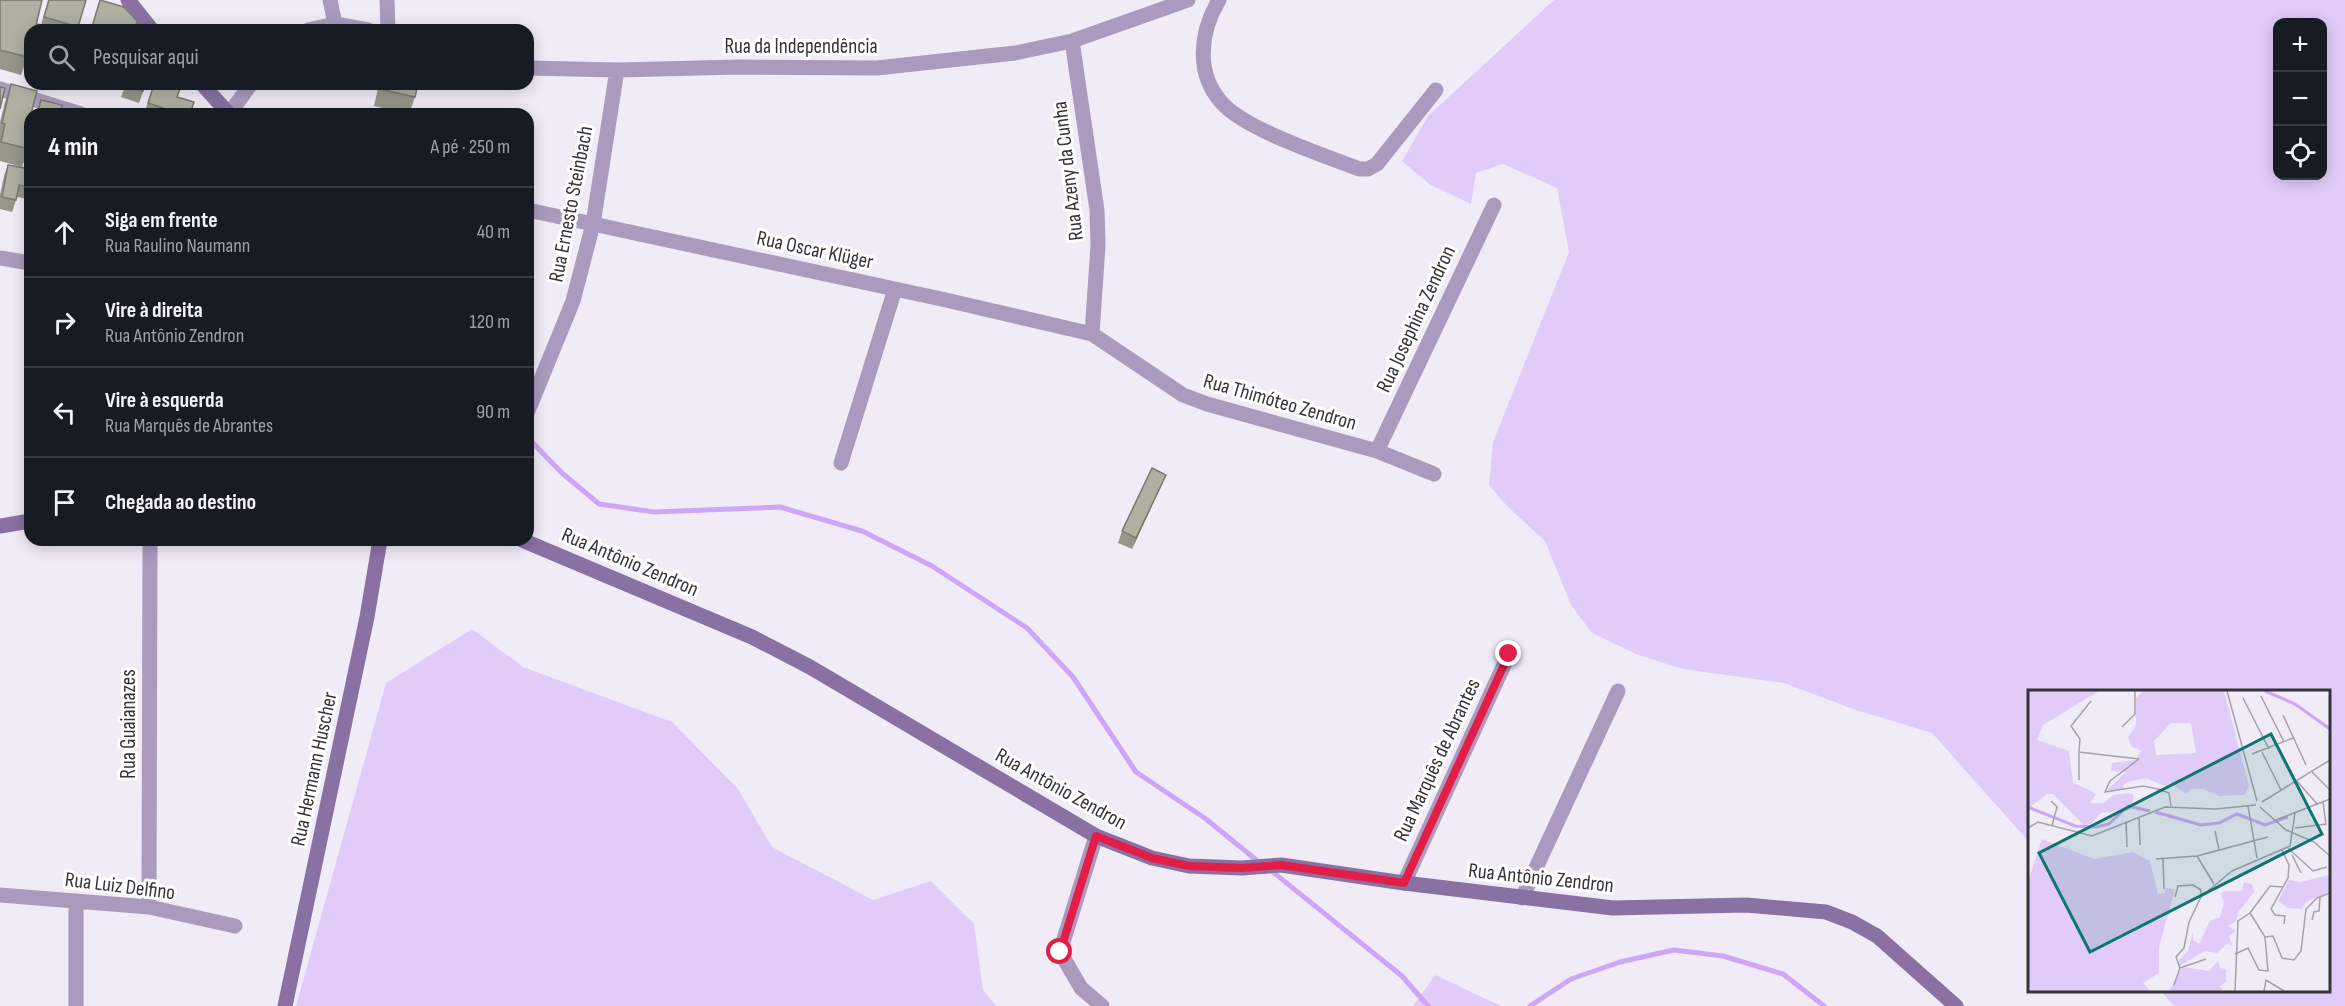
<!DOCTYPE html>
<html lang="pt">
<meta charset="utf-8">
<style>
:root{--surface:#171b24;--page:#242831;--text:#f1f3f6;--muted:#9ea1a6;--line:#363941}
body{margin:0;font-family:"Sofia Sans Condensed",sans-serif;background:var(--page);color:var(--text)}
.controls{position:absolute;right:18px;top:18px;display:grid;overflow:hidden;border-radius:12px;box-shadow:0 3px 15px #0003}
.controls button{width:54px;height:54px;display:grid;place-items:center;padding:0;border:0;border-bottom:2px solid var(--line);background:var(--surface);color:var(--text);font:30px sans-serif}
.stop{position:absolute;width:18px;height:18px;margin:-14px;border:4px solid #e11d48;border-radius:50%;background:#fff}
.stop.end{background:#e11d48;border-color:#fff;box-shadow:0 2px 6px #0008}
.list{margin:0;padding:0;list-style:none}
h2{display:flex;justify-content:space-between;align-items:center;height:78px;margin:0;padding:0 24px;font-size:26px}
h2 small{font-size:20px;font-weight:400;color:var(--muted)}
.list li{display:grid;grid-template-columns:39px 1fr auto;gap:18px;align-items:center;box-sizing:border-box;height:90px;padding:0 24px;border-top:2px solid var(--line)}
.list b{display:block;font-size:22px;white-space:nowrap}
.list p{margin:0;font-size:20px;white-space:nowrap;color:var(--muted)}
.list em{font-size:20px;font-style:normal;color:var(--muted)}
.icon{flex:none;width:33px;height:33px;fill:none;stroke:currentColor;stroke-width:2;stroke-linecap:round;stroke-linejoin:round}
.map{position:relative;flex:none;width:2345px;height:1006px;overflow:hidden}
.search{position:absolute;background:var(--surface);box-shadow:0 3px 15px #0003;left:24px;top:24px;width:510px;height:66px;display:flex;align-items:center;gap:15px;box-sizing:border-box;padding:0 21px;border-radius:18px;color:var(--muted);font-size:22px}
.panel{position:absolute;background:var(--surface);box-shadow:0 3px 15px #0003;left:24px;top:108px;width:510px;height:438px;border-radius:18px}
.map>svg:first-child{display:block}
.green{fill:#e1ccf9;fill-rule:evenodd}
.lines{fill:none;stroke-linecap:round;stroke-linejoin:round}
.stream{stroke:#cda6f6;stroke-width:5}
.street{stroke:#ab9abd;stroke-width:15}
.secondary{stroke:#8a71a4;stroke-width:15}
.wall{fill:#96968b}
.shaded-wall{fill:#7a7a71}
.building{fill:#afafa2;stroke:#7a7a71;stroke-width:1.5}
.route{stroke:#e11d48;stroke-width:8}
.labels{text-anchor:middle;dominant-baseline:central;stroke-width:6;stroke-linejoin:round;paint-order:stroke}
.street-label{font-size:21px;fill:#363338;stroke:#fff}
.inset-river{fill:none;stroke:#cda6f6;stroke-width:3}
.inset-road{fill:none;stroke:#a6a1ab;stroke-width:1.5}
.view{fill:#0f766e;fill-opacity:0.15;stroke:#0f766e;stroke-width:3}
.inset-edge{fill:none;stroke:#363338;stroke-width:3}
</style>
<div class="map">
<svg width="2345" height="1006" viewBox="0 0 2345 1006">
<rect width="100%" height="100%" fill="#f1ebf8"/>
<path class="green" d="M1554,0H2345V1006H2174L2160,990H2328V691H2030V843L1932,733L1853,709L1784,683L1683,669L1638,655L1592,633L1571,605L1545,541L1507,506L1489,485L1493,442L1569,252L1557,188L1503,164L1476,173L1471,204L1429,184L1402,161L1428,116ZM2278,22H2322V176H2278Z
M472,629L523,667L672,722L738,789L772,847L873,900L931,881L974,924L983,990L996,1006H296L386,683Z
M1435,975L1501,1006H1413Z"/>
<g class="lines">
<path class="stream" d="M528,438L562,473L599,504L654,512L780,507L862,531L932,566L1027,628L1073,677L1136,772L1206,819L1260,863
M1268,868L1402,976L1428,1006
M1530,1006L1571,979L1620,962L1674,950L1723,956L1783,974L1824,1006"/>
<path class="street" d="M330,0L335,24
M387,0L388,30
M1219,0C1200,32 1195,73 1222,103C1246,130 1324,155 1359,169H1368L1377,164L1436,90
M308,30L335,24L368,30
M1072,41L1097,210L1098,246L1092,334
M528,68L617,70L739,67L877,68L1015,53L1072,41L1188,0
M0,89L81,114
M229,114L251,84
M528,210L946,300L1092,334L1183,395L1207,404L1377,451L1434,474
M0,258L30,263
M528,411L573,301L593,224L617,70
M1377,451L1494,205
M841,463L895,289
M1096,836L1060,952L1081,988L1102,1006
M1404,883L1509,654
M0,895L149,907L235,926
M1522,898L1618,691
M76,901V1006
M149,907L150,540"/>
<path class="secondary" d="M128,0L152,30
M202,84L229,114
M0,526L30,521
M522,540L752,637L810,667L1096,836L1152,858L1189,866L1242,868L1281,865L1404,883L1613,908L1746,905L1826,912L1852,922L1877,936L1956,1006
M285,1006L367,617L380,540"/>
</g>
<path class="wall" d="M0,0L35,30L41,25L48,0H86L77,30H30V60L27,59L21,75L0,69Z
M11,84L28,125H30V154L27,153L22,167L0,161V122L5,102Z
M81,84H109L106,90Z
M126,84H146L139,103L121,97Z
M154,84L177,97L190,114H144Z
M379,84H418L415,97L409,114L374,106Z
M8,165L30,169V196L29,199L17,197L12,212L0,209V195L4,176Z
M1161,486L1132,549L1118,543L1122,531Z"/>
<path class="shaded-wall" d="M138,22L135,30H130Z
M1166,475L1161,486L1132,549L1136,538Z"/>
<path class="building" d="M0,0H42L35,30H30V49L28,57L0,50Z
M49,0H86L78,27L44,17Z
M100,0L124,7L138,22L130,30H91Z
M37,24L62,30H35Z
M11,84L37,91L31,114H30L28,125H30V144L29,149L1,142L5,124L2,123Z
M126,84H146L143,91L126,85Z
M154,84H175L181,86L177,97L194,102L190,114H181L148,103Z
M381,84H418L415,97L380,89Z
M0,87L5,88L0,109Z
M41,100L62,105L60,114H37Z
M8,165L30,169V187L19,185L16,200L2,197Z
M1152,468L1166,475L1136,538L1122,531Z"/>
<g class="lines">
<path class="route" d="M1060,952L1096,836L1152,858L1189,866L1242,868L1281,865L1404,883L1509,654"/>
</g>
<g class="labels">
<g class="street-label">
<text x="801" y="46">Rua da Independência</text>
<text transform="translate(1068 171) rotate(-97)">Rua Azeny da Cunha</text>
<text transform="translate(571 204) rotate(-79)">Rua Ernesto Steinbach</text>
<text transform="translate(815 250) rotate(12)">Rua Oscar Klüger</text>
<text transform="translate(1416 319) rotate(-65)">Rua Josephina Zendron</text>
<text transform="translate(1280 402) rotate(16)">Rua Thimóteo Zendron</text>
<text transform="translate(630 562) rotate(23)">Rua Antônio Zendron</text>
<text transform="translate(128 724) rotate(-90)">Rua Guaianazes</text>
<text transform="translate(1437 760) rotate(-65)">Rua Marquês de Abrantes</text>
<text transform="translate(314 769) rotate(-78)">Rua Hermann Huscher</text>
<text transform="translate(1061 789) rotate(29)">Rua Antônio Zendron</text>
<text transform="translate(1541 878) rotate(6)">Rua Antônio Zendron</text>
<text transform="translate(120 886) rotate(7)">Rua Luiz Delfino</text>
</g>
</g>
<g transform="translate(2028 690)">
<rect width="302" height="302" fill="#f1ebf8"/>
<path d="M0,1H71L15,35L9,50L41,61L45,93L64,101L68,105L62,113H76L85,105L100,103L106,105L103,120L73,123L63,134L56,135L25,104H19L0,119ZM115,1H196L221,96L216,105L191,106L175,99H162L158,104L142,93L136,96L118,88L100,92L95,95L96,100H79L98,82L83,81L84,73L107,70L113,61L103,56L100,47L108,36V8ZM143,33H163L168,63L128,65L126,51ZM14,149L66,169L105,162L122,171L130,204L137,203L138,198L147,199L131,257V283L115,293L122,301H0V192ZM301,185V202L279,211L273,219L260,218L250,211L261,190L273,192ZM216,192L224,194L226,202L211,221L208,231L200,236L208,241L201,246L205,256L199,254L189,263L177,261L151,276V270L160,261L165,242V250L171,254L182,231L192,227L196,212L193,205L196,201H214ZM190,271L192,278L198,279V292L192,296L195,301H141L155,277L181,281Z" fill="#e1ccf9" fill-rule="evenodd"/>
<path class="inset-river" d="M237,1L267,14L302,39M0,117L47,136L69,137L81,134L100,116L122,121M127,122L173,135L191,133L209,124L237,135L260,127"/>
<path class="inset-road" d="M199,1L229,111M233,6L256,52M215,8L241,59M63,11L43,36L52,49L51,62L111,69M255,25L278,75M94,37L107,24V1M249,55L267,89L290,115M51,62V90M234,62L253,100M224,64L265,48M111,69L82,91L77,102L115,96L130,99L141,103L143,116M284,82L302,100M23,111L29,117L24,136M234,112L302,70M220,116L229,168M232,117L258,140L286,152L302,166M111,127L112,155M248,130L302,109M98,132L99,157M0,138L10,132L64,146L137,117L187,119L228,115M267,138L298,134L295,112M187,141L191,160M260,158L285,181L299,177M254,160L261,175L260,188L243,219L247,225L257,226L256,234M264,165L273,183M169,166L186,194M128,169L169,166L240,147M135,169L136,199M147,207L150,196L165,195L173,200V207M284,230L286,222L291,221L292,207M237,247L245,246L254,268L266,270L273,261L278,219L289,208L302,203M207,264L220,258L231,280L240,281L237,247L222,223L242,196L255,197M152,278L178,269M146,295L152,278L148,267L156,258L161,232L173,207L204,181L262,156L267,123M207,301L210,231L222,223M236,301L238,290L256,301"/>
<path class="view" d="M243,44L294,144L62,262L11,163Z"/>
<rect width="302" height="302" class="inset-edge"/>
</g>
</svg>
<div class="controls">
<button>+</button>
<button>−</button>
<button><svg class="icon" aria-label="locate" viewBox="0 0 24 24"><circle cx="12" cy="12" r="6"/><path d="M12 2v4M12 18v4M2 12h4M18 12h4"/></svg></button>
</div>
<div class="stop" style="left:1060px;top:952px"></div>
<div class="stop end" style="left:1509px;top:654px"></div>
<div class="search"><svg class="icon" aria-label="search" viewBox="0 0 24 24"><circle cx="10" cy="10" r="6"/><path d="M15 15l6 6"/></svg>Pesquisar aqui</div>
<section class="panel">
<h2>4 min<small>A pé · 250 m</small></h2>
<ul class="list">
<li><svg class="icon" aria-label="ahead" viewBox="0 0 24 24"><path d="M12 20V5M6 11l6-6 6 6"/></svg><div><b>Siga em frente</b><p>Rua Raulino Naumann</p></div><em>40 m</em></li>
<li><svg class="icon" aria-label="right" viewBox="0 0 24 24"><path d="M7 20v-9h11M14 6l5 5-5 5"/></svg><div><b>Vire à direita</b><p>Rua Antônio Zendron</p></div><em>120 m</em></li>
<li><svg class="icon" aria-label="left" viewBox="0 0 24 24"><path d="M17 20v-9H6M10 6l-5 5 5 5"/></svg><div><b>Vire à esquerda</b><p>Rua Marquês de Abrantes</p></div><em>90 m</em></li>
<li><svg class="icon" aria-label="arrive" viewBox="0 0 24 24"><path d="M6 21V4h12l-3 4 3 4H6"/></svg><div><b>Chegada ao destino</b></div></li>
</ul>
</section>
</div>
